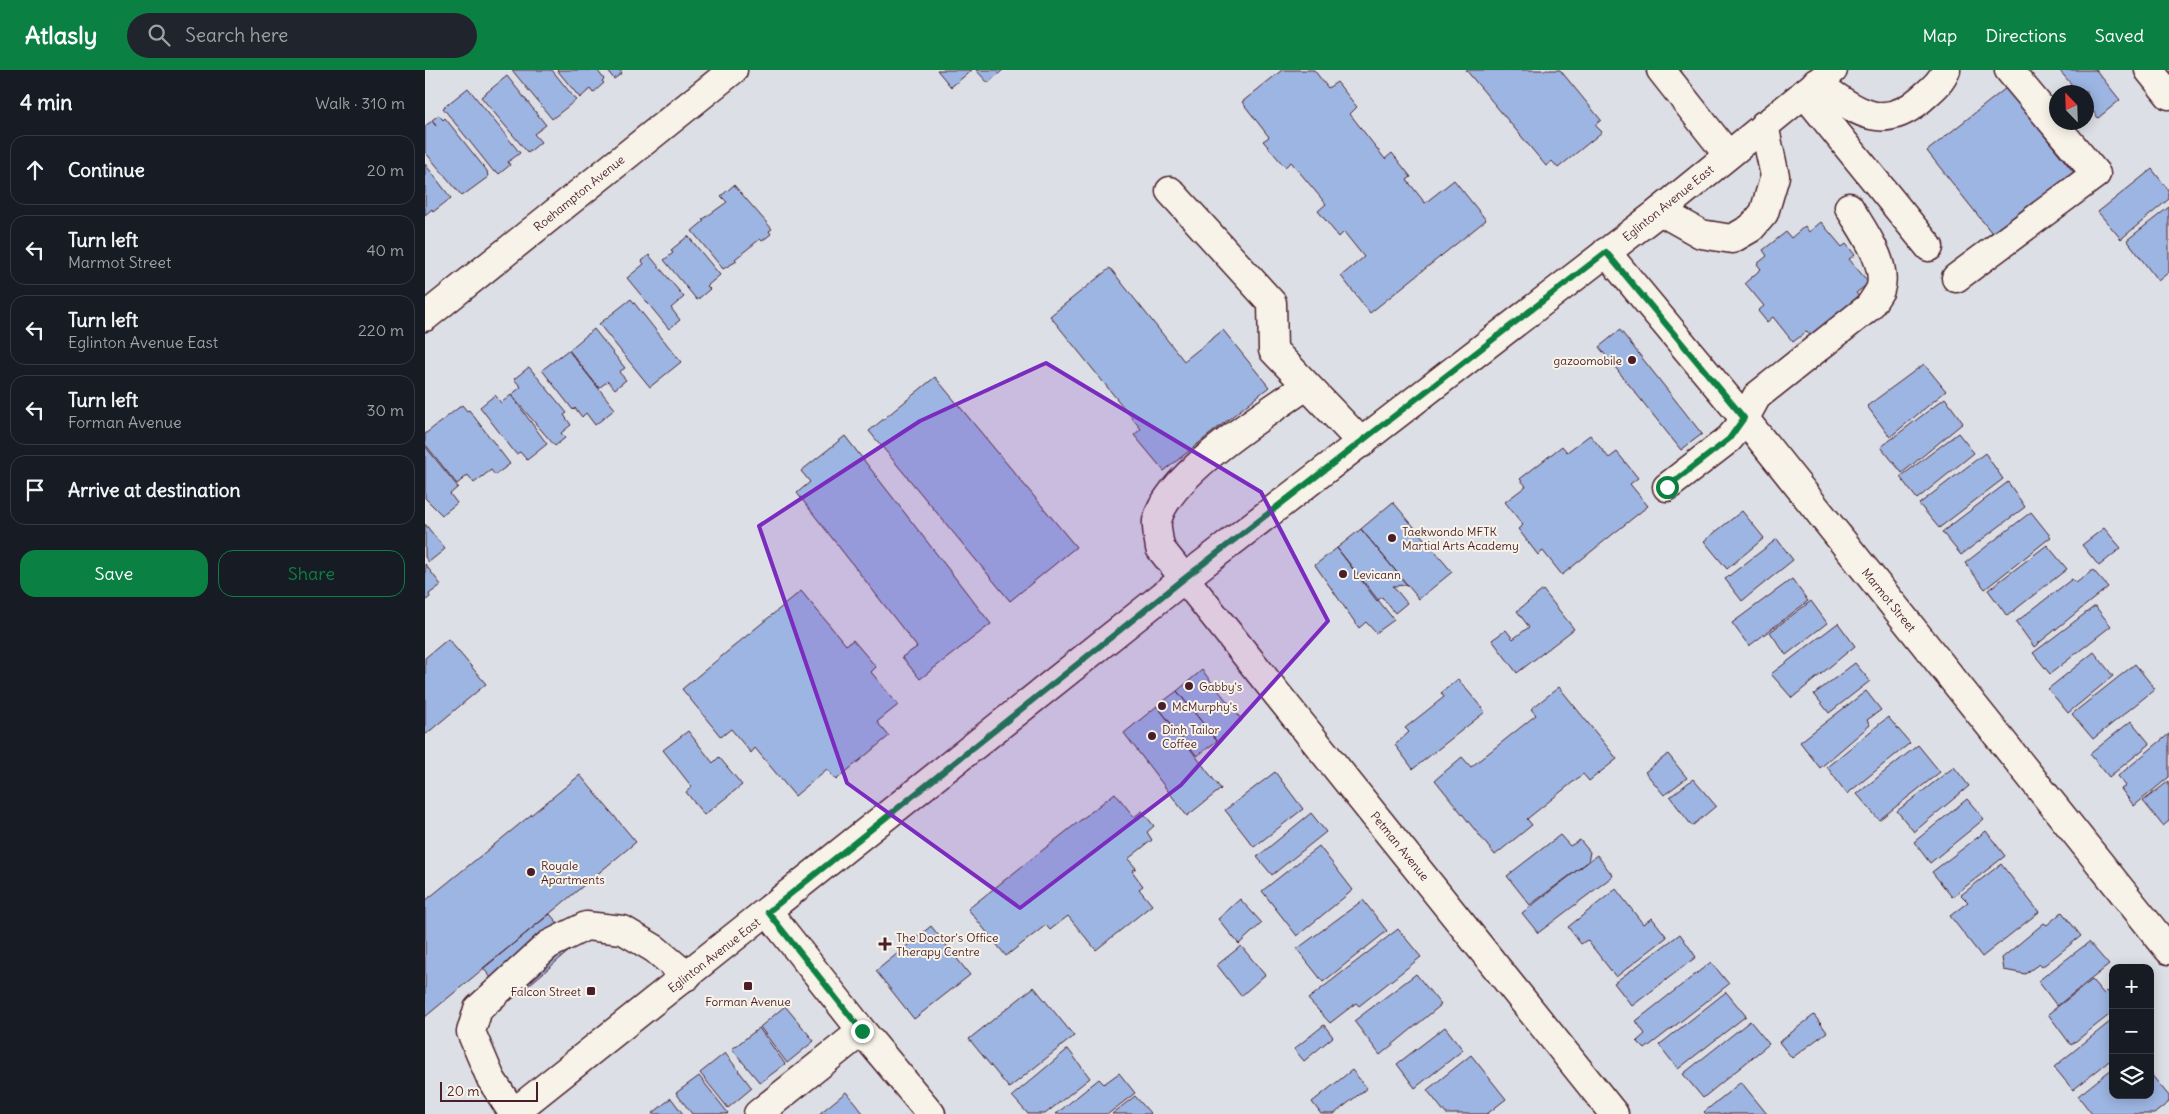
<!DOCTYPE html>
<meta charset="utf-8">
<style>
:root{--surface:#171b24;--page:#20242c;--text:#f1f3f6;--muted:#9ea1a6;--line:#363941;--accent:#0b8043}
body{margin:0;font-family:Delius,sans-serif;background:var(--page);color:var(--text)}
.controls{position:absolute;right:15px;bottom:15px;display:grid;overflow:hidden;border-radius:10px;box-shadow:0 2px 12px #0003}
.controls button{width:45px;height:45px;display:grid;place-items:center;padding:0;border:0;border-bottom:1px solid var(--line);background:var(--surface);color:var(--text);font:25px sans-serif}
.compass{position:absolute;left:1624px;top:15px;width:45px;height:45px;border-radius:50%;background:var(--surface);box-shadow:0 2px 12px #0003;rotate:337deg}
.scale{position:absolute;left:15px;bottom:12px;width:98px;box-sizing:border-box;padding-left:5px;border:2px solid #4a1f2b;border-top:0;font-size:14px;line-height:18px;white-space:nowrap;color:#4a1f2b;-webkit-text-stroke:4px #f7f3e8;paint-order:stroke}
.stop{position:absolute;width:15px;height:15px;margin:-11px;border:4px solid #0b8043;border-radius:50%;background:#fff}
.stop.end{background:#0b8043;border-color:#fff;box-shadow:0 1px 5px #0008}
.list{margin:0;padding:0;list-style:none}
h2{display:flex;justify-content:space-between;align-items:center;height:65px;margin:0;padding:0 20px;font-size:21px}
h2 small{font-size:16px;font-weight:400;color:var(--muted)}
.list li{display:grid;grid-template-columns:32px 1fr auto;gap:15px;align-items:center;box-sizing:border-box;height:70px;margin:0 10px 10px;padding:0 10px;border:1px solid var(--line);border-radius:15px}
.list b{display:block;font-size:19px;white-space:nowrap}
.list p{margin:0;font-size:16px;white-space:nowrap;color:var(--muted)}
.list em{font-size:16px;font-style:normal;color:var(--muted)}
.actions{display:flex;gap:10px;padding:15px 20px}
.actions a{flex:1;padding:11px 0;border:1px solid var(--accent);border-radius:15px;text-align:center;font-size:18px;color:var(--accent)}
.actions .main{background:var(--accent);color:#fff}
.icon{flex:none;width:28px;height:28px;fill:none;stroke:currentColor;stroke-width:2;stroke-linecap:round;stroke-linejoin:round}
.map{position:relative;flex:none;width:1744px;height:1044px;overflow:hidden}
header{display:flex;align-items:center;gap:30px;box-sizing:border-box;height:70px;padding:0 25px;background:var(--accent);color:#fff}
header strong{font-size:24px}
nav{display:flex;gap:28px;margin-inline-start:auto;font-size:18px}
.search{width:350px;height:45px;background:var(--page);display:flex;align-items:center;gap:12px;box-sizing:border-box;padding:0 18px;border-radius:28px;color:var(--muted);font-size:19px}
main{display:flex}
aside{flex:1;background:var(--surface)}
.map>svg:first-child{display:block}
.building{fill:#9db5e2;stroke:#4a1f2b}
.lines{fill:none;stroke-linecap:round;stroke-linejoin:round}
.minor-casing{stroke:#4a1f2b;stroke-width:31}
.major-casing{stroke:#4a1f2b;stroke-width:31}
.minor{stroke:#f7f3e8;stroke-width:28}
.major{stroke:#f7f3e8;stroke-width:28}
.route{stroke:#0b8043;stroke-width:6}
.marked{fill:#7b2cbf;fill-opacity:0.2;stroke:#7b2cbf;stroke-width:4;stroke-linejoin:round}
.poi-dot{fill:#4a1f2b;stroke:#f7f3e8;stroke-width:2}
.labels{text-anchor:middle;dominant-baseline:central;stroke-width:4;stroke-linejoin:round;paint-order:stroke}
.street-label{font-size:12px;fill:#4a1f2b;stroke:#f7f3e8}
.poi-label{font-size:12px;fill:#4a1f2b;stroke:#f7f3e8;text-anchor:start}
</style>
<header>
<strong>Atlasly</strong>
<div class="search"><svg class="icon" aria-label="search" viewBox="0 0 24 24"><circle cx="10" cy="10" r="6"/><path d="M15 15l6 6"/></svg>Search here</div>
<nav><a>Map</a><a>Directions</a><a>Saved</a></nav>
</header>
<main>
<aside>
<h2>4 min<small>Walk · 310 m</small></h2>
<ul class="list">
<li><svg class="icon" aria-label="ahead" viewBox="0 0 24 24"><path d="M12 20V5M6 11l6-6 6 6"/></svg><div><b>Continue</b></div><em>20 m</em></li>
<li><svg class="icon" aria-label="left" viewBox="0 0 24 24"><path d="M17 20v-9H6M10 6l-5 5 5 5"/></svg><div><b>Turn left</b><p>Marmot Street</p></div><em>40 m</em></li>
<li><svg class="icon" aria-label="left" viewBox="0 0 24 24"><path d="M17 20v-9H6M10 6l-5 5 5 5"/></svg><div><b>Turn left</b><p>Eglinton Avenue East</p></div><em>220 m</em></li>
<li><svg class="icon" aria-label="left" viewBox="0 0 24 24"><path d="M17 20v-9H6M10 6l-5 5 5 5"/></svg><div><b>Turn left</b><p>Forman Avenue</p></div><em>30 m</em></li>
<li><svg class="icon" aria-label="arrive" viewBox="0 0 24 24"><path d="M6 21V4h12l-3 4 3 4H6"/></svg><div><b>Arrive at destination</b></div></li>
</ul>
<div class="actions"><a class="main">Save</a><a>Share</a></div>
</aside>
<div class="map">
<svg width="1744" height="1044" viewBox="0 0 1744 1044">
<rect width="100%" height="100%" fill="#dce0e6"/>
<filter id="ink" filterUnits="userSpaceOnUse"><feTurbulence type="fractalNoise" baseFrequency=".02" numOctaves="2"/><feDisplacementMap in="SourceGraphic" scale="10" xChannelSelector="R" yChannelSelector="G"/><feConvolveMatrix kernelMatrix="1 2 1 2 8 2 1 2 1" color-interpolation-filters="sRGB"/></filter>
<g filter="url(#ink)">
<path class="building" d="M87,0H127L151,30L127,49Z
M132,0H172L179,9L177,11L179,13L168,23L165,19L155,28Z
M182,0H195L197,3L189,9Z
M512,0H547L526,17Z
M551,0H578L563,13Z
M857,0H889L903,18L912,12L932,37L925,44L960,89L967,83L986,107L982,110L1000,133L1029,110L1061,150L945,243L916,206L939,187L919,162L914,167L893,141L901,134L866,92L860,97L838,71L844,67L817,32Z
M1041,0H1135L1176,50L1170,55L1177,62L1133,98L1127,91L1121,96Z
M1634,0H1671L1695,30L1673,48L1662,33V22H1653Z
M82,6L121,55L109,64L116,72L103,83L56,27Z
M43,18L95,83L83,92L85,95L74,104L71,101L69,102L18,38Z
M1581,18L1650,104L1570,167L1502,81Z
M14,45L18,50L20,48L62,101L63,107L37,126L0,82V56L7,51L11,56L7,50Z
M0,94L26,128L8,142L7,139L0,145Z
M1727,99L1744,121V129L1696,169L1673,142Z
M309,115L347,159L344,161L346,164L337,171L335,169L310,189L312,191L298,199L267,161L279,151L277,150L302,132L296,126Z
M1744,137V202L1733,211L1702,170Z
M1396,152L1417,177L1421,174L1430,185L1424,189L1444,213L1431,223L1437,230L1388,269L1382,261L1368,272L1348,247L1342,252L1333,241L1339,236L1320,213L1336,199L1332,194L1342,186L1338,180L1361,162L1366,168L1380,156L1384,162Z
M263,166L295,205L282,216L285,219L272,230L239,190L248,183L246,180Z
M224,185L259,227L246,238L255,250L244,259L202,208L219,194L217,191Z
M685,198L759,291L798,260L844,317L739,401L709,365L716,359L625,246Z
M206,229L256,292L225,317L174,254Z
M169,259L200,298L194,302L201,310L190,319L183,311L174,318L144,280Z
M1195,260L1277,364L1256,380L1174,277Z
M143,280L190,339L170,355L161,343L157,347L150,338L148,340L117,300Z
M1499,294L1521,321L1465,367L1442,336Z
M104,297L142,343L139,345L146,355L136,363L140,368L130,376L86,325L96,317L89,309Z
M510,307L651,477L585,531L444,361Z
M70,325L76,333L86,325L122,374L102,390L95,382L91,384L55,337Z
M1520,328L1538,353L1477,403L1456,377Z
M37,335L42,341L44,340L85,394L70,405L66,400L49,413L43,405L32,414L0,374V364Z
M1533,363L1549,383L1492,429L1475,407Z
M1165,365L1184,388L1192,382L1213,408L1205,414L1223,436L1137,505L1118,481L1113,485L1093,459L1098,455L1080,432L1101,416L1095,409L1137,376L1142,382Z
M420,366L566,554L495,609L477,587L492,577L372,423L385,412L376,401Z
M0,376L33,417L25,424L32,433L17,445L0,428Z
M1560,383L1578,409L1514,458L1494,434Z
M1583,412L1600,437L1536,485L1517,462Z
M968,432L1027,502L994,529L936,459Z
M1317,441L1339,468L1302,499L1279,471Z
M1606,442L1626,467L1560,519L1540,493Z
M0,454L20,479L4,492L0,487Z
M1679,458L1696,478L1674,496L1657,475Z
M936,459L982,515L968,516L982,533L970,543L957,527L952,531L912,478Z
M1352,469L1368,490L1317,531L1300,509Z
M1622,475L1642,499L1582,546L1563,520Z
M912,478L969,550L951,563L941,552L934,558L890,495Z
M0,494L16,515L4,524L5,527L0,531Z
M1668,500L1683,517L1609,577L1591,552L1647,509L1651,513Z
M1367,509L1383,531L1324,576L1307,553Z
M1118,520L1149,559L1092,603L1067,570L1081,560L1088,569L1104,557L1092,541Z
M376,521L421,575L428,570L451,597L446,602L473,635L452,652L464,666L411,710L402,699L370,726L330,678L326,683L306,659L296,667L257,619Z
M1386,531L1402,553L1361,585L1345,562Z
M1670,536L1686,556L1625,604L1608,583Z
M1413,553L1430,576L1367,628L1346,604Z
M23,569L61,614L0,665V588Z
M1669,582L1688,606L1643,643L1623,619Z
M1430,593L1445,611L1404,643L1389,624Z
M1710,594L1730,619L1668,669L1647,644Z
M777,600L817,650L792,671L752,621Z
M1033,609L1060,642L988,699L970,675L984,662L980,658L1019,627L1016,623Z
M1134,617L1192,689L1164,711L1158,704L1102,749L1107,755L1070,785L1010,710L1037,687L1046,697L1111,645L1106,639Z
M752,621L792,671L772,686L732,636Z
M1441,621L1456,640L1442,650L1445,655L1395,698L1375,672Z
M732,636L796,719L762,746L699,663Z
M1463,647L1485,673L1422,724L1402,697Z
M1706,651L1725,674L1684,707L1665,684Z
M263,661L288,693L294,687L317,715L279,745L261,722L267,717L238,680Z
M1744,664V707L1709,736L1696,719L1701,716L1693,706Z
M1493,675L1515,702L1454,750L1432,724Z
M1243,684L1262,708L1239,725L1220,702Z
M1529,697L1544,716L1489,762L1472,741Z
M850,702L878,739L829,777L800,740Z
M155,705L211,772L0,947V831Z
M1268,709L1291,736L1267,756L1245,727Z
M1744,711V751L1738,756L1718,731Z
M690,723L709,747L717,741L729,756L722,762L727,770L703,789L711,798L707,801L718,816L714,819L727,835L671,880L643,846L625,860L621,855L581,886L543,839Z
M1542,729L1559,749L1505,793L1489,772Z
M886,743L901,762L847,805L832,787Z
M1561,761L1580,786L1527,827L1507,802Z
M1135,765L1145,776L1155,770L1165,782L1163,792L1105,835L1082,806Z
M894,776L928,820L872,866L837,821Z
M1172,785L1188,806L1113,863L1097,843Z
M1576,794L1614,842L1557,887L1525,846L1543,832L1536,825Z
M1191,819L1218,854L1227,848L1242,867L1191,907L1162,870L1156,874L1143,857Z
M815,829L837,853L814,874L793,849Z
M938,830L962,861L898,912L872,879Z
M1637,842L1656,866L1617,897L1614,894L1600,904L1579,900L1577,888L1619,853L1622,855Z
M125,844L151,875L85,931L58,898Z
M506,856L545,905L489,949L451,901Z
M973,859L996,887L934,936L931,933L905,953L883,929Z
M1255,864L1271,887L1207,936L1189,913Z
M1664,872L1684,895L1632,936L1613,911Z
M816,876L840,905L816,926L792,895Z
M1286,892L1304,914L1220,979L1212,971L1220,964L1211,951Z
M991,904L1016,935L955,985L929,951Z
M1667,910L1679,924L1682,921L1688,928V942L1646,975L1623,944Z
M609,917L649,966L584,1018L544,969Z
M1301,922L1321,946L1253,999L1234,975Z
M360,936L389,971L362,993L335,957Z
M1389,945L1402,962L1367,988L1354,972Z
M1325,951L1344,974L1278,1028L1258,1004Z
M1686,951L1688,988L1648,1020L1629,997Z
M899,955L908,967L879,991L869,979Z
M1020,957L1038,980L990,1018L972,994Z
M334,958L360,994L335,1013L307,979Z
M643,979L665,1008L620,1044H603L587,1026Z
M300,983L327,1018L303,1038L275,1003Z
M1046,985L1081,1029L1062,1044H1021L1002,1020Z
M1688,998V1025H1725V1003L1744,1026V1032L1729,1044H1667L1653,1026Z
M927,1000L942,1018L909,1044H896L887,1032Z
M694,1003L710,1023L683,1044H631L674,1009L679,1014Z
M274,1006L303,1043L302,1044H267L251,1023Z
M1316,1012L1342,1044H1281L1279,1042Z
M421,1022L439,1044H394Z
M710,1026L726,1044H687Z
M246,1028L258,1044H227Z"/>
<g class="lines">
<defs>
<path id="minor" d="M1236,0L1303,85
M1724,0L1744,25
M1391,13C1428,38 1455,65 1496,29C1506,20 1516,13 1521,0
M1379,23L1504,177
M745,121L847,233L848,280L937,373
M1235,141L1276,164L1307,169L1326,158L1339,143L1350,106L1339,55
M1181,182L1319,348L1744,880
M1531,208L1671,104L1584,0
M0,247L308,0
M881,316C842,343 743,404 732,451C731,458 734,470 735,478L1189,1044
M1242,417L1304,369L1316,355L1332,326L1444,237C1448,231 1452,225 1455,220C1464,194 1436,158 1424,137
M343,842L437,961L506,1044
M88,1043L66,1009L46,962L53,939L123,875L161,856L198,860L230,879L262,906
M333,1044L437,961"/>
<path id="major" d="M87,1044L760,508L1235,141L1408,0"/>
</defs>
<use href="#minor" class="minor-casing"/>
<use href="#major" class="major-casing"/>
<use href="#minor" class="minor"/>
<use href="#major" class="major"/>
</g>
</g>
<g class="lines" filter="url(#ink)">
<path class="route" d="M437,961L343,842L760,508L1181,182L1319,348L1304,369L1242,417"/>
</g>
<path class="marked" d="M621,293L836,422L903,551L756,715L595,838L422,713L334,456L495,351Z"/>
<g class="poi-dot">
<circle cx="1207" cy="290" r="5"/>
<circle cx="967" cy="468" r="5"/>
<circle cx="918" cy="504" r="5"/>
<circle cx="764" cy="616" r="5"/>
<circle cx="737" cy="636" r="5"/>
<circle cx="727" cy="666" r="5"/>
<circle cx="106" cy="802" r="5"/>
<path d="M457.5 866.5h5v5h5v5h-5v5h-5v-5h-5v-5h5z"/>
<rect x="318" y="911" width="10" height="10" rx="2.5"/>
<rect x="161" y="916" width="10" height="10" rx="2.5"/>
</g>
<g class="labels">
<g class="street-label">
<text transform="translate(154 123) rotate(-39)">Roehampton Avenue</text>
<text transform="translate(1243 133) rotate(-39)">Eglinton Avenue East</text>
<text transform="translate(1464 530) rotate(51)">Marmot Street</text>
<text transform="translate(975 776) rotate(51)">Petman Avenue</text>
<text transform="translate(289 885) rotate(-38)">Eglinton Avenue East</text>
</g>
<g class="poi-label">
<text x="1197" y="290" text-anchor="end">gazoomobile</text>
<text x="977" y="461">Taekwondo MFTK<tspan x="977" dy="14">Martial Arts Academy</tspan></text>
<text x="928" y="504">Levicann</text>
<text x="774" y="616">Gabby's</text>
<text x="747" y="636">McMurphy's</text>
<text x="737" y="659">Dinh Tailor<tspan x="737" dy="14">Coffee</tspan></text>
<text x="116" y="795">Royale<tspan x="116" dy="14">Apartments</tspan></text>
<text x="471" y="867">The Doctor's Office<tspan x="471" dy="14">Therapy Centre</tspan></text>
<text x="156" y="921" text-anchor="end">Falcon Street</text>
<text x="323" y="931" text-anchor="middle">Forman Avenue</text>
</g>
</g>
</svg>
<div class="controls">
<button>+</button>
<button>−</button>
<button><svg class="icon" aria-label="layers" viewBox="0 0 24 24"><path d="M12 4l9 5-9 5-9-5zM3 14l9 5 9-5"/></svg></button>
</div>
<svg class="compass" viewBox="-18 -18 36 36"><path d="M0-13l5 13h-10z" fill="#e53935"/><path d="M0 13l5-13h-10z" fill="#9ea1a6"/></svg>
<div class="scale">20 m</div>
<div class="stop" style="left:1242px;top:417px"></div>
<div class="stop end" style="left:437px;top:961px"></div>
</div>
</main>
